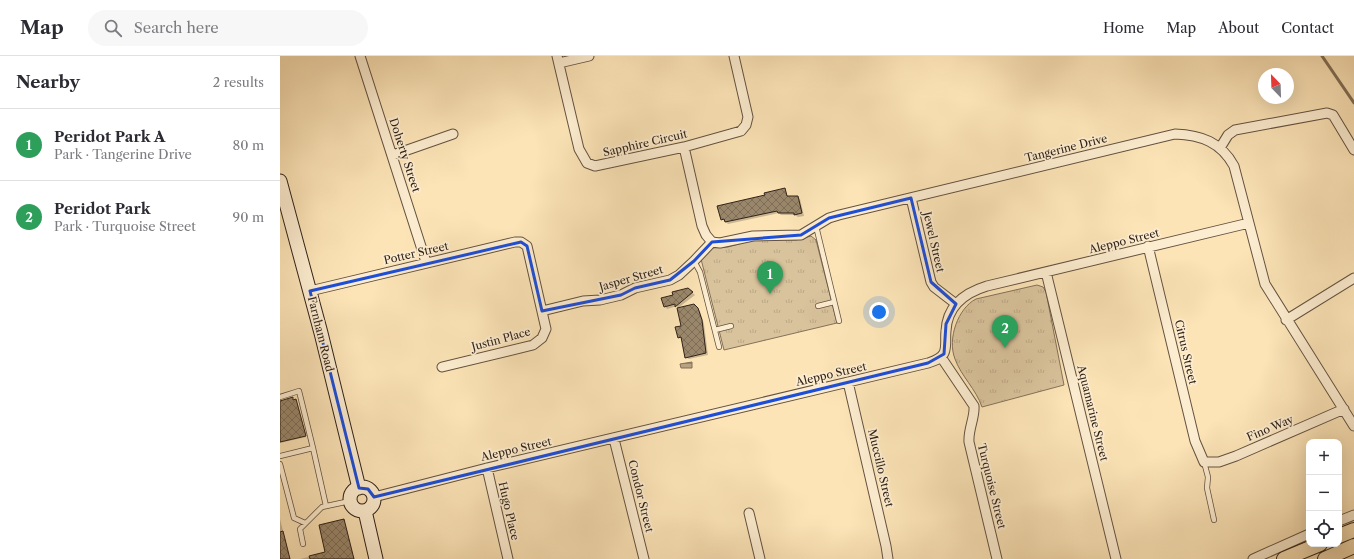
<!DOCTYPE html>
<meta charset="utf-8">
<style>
:root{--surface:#fff;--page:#f7f7f7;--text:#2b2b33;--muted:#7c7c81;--line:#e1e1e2;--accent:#ea580c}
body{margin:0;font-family:"Libre Caslon Text",serif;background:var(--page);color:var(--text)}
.controls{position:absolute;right:12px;bottom:12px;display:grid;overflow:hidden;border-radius:8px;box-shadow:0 4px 16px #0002}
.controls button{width:36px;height:36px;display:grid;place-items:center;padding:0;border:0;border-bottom:1px solid var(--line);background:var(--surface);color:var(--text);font:20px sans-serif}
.compass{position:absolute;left:978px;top:12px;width:36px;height:36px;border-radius:50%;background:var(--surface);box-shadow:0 4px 16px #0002;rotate:337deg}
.you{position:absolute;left:599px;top:256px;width:14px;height:14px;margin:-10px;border:3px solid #fff;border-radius:50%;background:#1a73e8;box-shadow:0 0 0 6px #1a73e833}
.badge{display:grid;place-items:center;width:26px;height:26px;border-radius:50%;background:var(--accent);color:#fff;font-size:13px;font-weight:700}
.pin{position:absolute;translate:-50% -33px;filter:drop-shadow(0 1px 2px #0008)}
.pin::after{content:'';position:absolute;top:21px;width:14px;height:12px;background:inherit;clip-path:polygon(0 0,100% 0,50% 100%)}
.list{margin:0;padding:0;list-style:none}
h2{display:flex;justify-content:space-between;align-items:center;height:52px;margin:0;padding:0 16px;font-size:17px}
h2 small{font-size:13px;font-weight:400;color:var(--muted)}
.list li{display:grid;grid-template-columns:26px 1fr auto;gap:12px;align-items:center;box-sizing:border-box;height:72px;padding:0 16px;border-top:1px solid var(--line)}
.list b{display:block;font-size:15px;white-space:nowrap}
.list p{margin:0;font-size:13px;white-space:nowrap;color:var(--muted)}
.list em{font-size:13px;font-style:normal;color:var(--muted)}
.icon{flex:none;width:22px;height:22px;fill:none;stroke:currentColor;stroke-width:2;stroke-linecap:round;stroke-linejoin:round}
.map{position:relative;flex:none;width:1074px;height:503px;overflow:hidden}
header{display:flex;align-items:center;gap:24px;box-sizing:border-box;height:56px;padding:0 20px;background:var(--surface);border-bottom:1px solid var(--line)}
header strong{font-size:19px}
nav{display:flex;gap:22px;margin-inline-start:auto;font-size:14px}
.search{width:280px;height:36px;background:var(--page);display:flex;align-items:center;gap:10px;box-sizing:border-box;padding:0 14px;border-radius:22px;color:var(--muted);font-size:15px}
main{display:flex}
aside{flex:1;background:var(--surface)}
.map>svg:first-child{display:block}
.park{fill:url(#park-tufts);stroke:#84725a}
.water{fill:url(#water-rules);stroke:#816f57}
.shadow{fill:#0003}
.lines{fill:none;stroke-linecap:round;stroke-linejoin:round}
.stream{stroke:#816f57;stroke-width:3}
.building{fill:url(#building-cross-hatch);stroke:#302218}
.lane-casing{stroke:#635240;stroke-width:6}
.street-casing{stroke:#635240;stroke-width:11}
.secondary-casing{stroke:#302218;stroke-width:15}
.primary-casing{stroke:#302218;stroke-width:16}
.lane{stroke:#fdedd0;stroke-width:4.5}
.street{stroke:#fdedd0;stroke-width:9}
.secondary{stroke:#fdedd0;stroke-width:13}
.primary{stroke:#fce4b7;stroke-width:14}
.marked{fill:none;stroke:#1d4ed8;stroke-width:3;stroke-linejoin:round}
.labels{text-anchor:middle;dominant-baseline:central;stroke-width:3.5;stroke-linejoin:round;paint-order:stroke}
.street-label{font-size:11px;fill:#302218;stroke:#fdedd0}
</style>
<header>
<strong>Map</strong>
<div class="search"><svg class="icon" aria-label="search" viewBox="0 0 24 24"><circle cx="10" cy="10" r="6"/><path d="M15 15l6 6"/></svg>Search here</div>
<nav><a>Home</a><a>Map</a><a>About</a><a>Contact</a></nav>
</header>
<main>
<aside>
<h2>Nearby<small>2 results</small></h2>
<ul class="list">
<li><span class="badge" style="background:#2e9e5b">1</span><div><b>Peridot Park A</b><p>Park · Tangerine Drive</p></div><em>80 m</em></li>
<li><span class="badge" style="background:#2e9e5b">2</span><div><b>Peridot Park</b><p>Park · Turquoise Street</p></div><em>90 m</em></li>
</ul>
</aside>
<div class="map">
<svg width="1074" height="503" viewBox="0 0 1074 503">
<defs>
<pattern id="park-tufts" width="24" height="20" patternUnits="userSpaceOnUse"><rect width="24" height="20" fill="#d9c39c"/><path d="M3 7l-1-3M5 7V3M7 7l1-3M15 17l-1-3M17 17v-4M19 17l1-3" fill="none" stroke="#bba786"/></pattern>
<pattern id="water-rules" width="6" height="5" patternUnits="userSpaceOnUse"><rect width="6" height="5" fill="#b7a281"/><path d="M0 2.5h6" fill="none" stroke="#958469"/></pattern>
<pattern id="building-cross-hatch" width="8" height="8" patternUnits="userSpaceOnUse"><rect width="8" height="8" fill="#9a876b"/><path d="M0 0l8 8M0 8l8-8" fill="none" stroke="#7e6e57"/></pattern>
</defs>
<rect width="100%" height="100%" fill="#fce4b7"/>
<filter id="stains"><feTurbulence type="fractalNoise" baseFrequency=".005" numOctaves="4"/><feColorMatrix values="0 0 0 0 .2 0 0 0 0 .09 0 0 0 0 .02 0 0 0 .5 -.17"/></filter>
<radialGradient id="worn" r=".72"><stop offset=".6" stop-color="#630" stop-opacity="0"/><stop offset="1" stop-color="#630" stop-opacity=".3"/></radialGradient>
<path class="park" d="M531,180L536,184L557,267L444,294L421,203L432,192L448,191L473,184L491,183L516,184Z
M757,229L763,231L766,236L784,329L702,351C696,333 681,320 675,303C667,283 678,252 696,243Z"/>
<path class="water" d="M412,306V312H401L400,308Z"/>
<path class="shadow" d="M505,133L508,141H517L520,143L524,160L518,161L515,159H501L499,157L448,168L442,163L486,140Z
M408,233L415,239L398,252L397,250L387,253L385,250L394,240Z
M414,249L420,255L424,268L428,299L409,303L406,301L402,283L399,281L402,271Z
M12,342L14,345H17L26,381L0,387V345Z
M0,463L10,503H0Z
M64,464L74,503H20L46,497Z"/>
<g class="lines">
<path class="stream" d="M1042,0L1074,47"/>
</g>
<path class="building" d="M505,132L507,140H518L522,157L514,159V157H498L497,155L445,166L444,163L441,164L437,150L485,139L484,137Z
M408,232L413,236L395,251V248L384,251L381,242L393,239L392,236Z
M414,248L418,252L422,264L426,297L405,302L401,281L398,282L395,271L401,270L397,252Z
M13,341V344L16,343L26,380L0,386V345Z
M64,463L74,503H30L29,500L45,496L39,469Z
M3,475L10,503H0V476Z"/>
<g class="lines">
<defs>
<path id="lane" d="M536,170L559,265
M414,205L420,216L439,291
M538,250L554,246
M435,274L451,270
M0,341L19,335L33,392
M0,400L33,392L46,450
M924,406L928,421L927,432L934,464
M0,408L14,462L25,467
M23,488L20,473L42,451L70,445"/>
<path id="street" d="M80,0L146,206
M277,0L299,93L307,107L315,110L404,91L461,75L466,69L468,61L454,0
M279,7L309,0
M404,91L422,170L426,179L432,186L440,187L473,180L521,179L549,162L559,159L895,78C921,79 941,86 954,110L985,228L1074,370
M940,92L948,79L955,74L1047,57L1053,59L1074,94
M113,99L173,78
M631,142L651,226L654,231L676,248
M868,190L915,385L924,406H939L956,400L1064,353
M766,216L836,503
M30,235L235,186H241L247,190L266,273L262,282L253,289L162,311
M262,255L303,245L320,244L341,239L355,232L390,224L399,219L414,205L432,186
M1006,264L1074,222
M661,301L694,350C695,362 688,373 689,386L717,503
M568,326L606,490L608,503
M334,383L364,503
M207,412L228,503
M94,441L207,412L648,307C654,305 661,303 664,297C667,291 665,282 666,275C667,250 684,237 707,230L969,167
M469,457L480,503
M1059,465L1074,459
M973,503L1029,478"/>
<path id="secondary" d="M0,125L41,277L79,432
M70 443a12 12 0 1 1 24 0a12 12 0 1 1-24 0Z
M85,455L96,503"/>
<path id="primary" d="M1059,480L1074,474
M1004,503L1040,488
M1045,503L1074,490"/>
</defs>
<use href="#lane" class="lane-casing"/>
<use href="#street" class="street-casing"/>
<use href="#secondary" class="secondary-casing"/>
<use href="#primary" class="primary-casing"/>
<use href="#lane" class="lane"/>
<use href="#street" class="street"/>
<use href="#secondary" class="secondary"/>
<use href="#primary" class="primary"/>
</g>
<path class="marked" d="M631,142L651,226L676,248L666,268L664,298L648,307L94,441L88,433L79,432L30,235L241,186L247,190L262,255L341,239L355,232L390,224L414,205L432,186L521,179L549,162Z"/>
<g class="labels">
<g class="street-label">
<text transform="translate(365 87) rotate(-13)">Sapphire Circuit</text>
<text transform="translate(786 92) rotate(-14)">Tangerine Drive</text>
<text transform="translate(125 99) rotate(72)">Doherty Street</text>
<text transform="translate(844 185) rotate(-14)">Aleppo Street</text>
<text transform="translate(654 186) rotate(77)">Jewel Street</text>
<text transform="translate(136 197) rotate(-13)">Potter Street</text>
<text transform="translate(351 222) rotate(-16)">Jasper Street</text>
<text transform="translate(41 278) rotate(76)">Farnham Road</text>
<text transform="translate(221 283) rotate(-15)">Justin Place</text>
<text transform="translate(906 296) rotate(77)">Citrus Street</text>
<text transform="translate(551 318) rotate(-13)">Aleppo Street</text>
<text transform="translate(813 357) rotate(76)">Aquamarine Street</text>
<text transform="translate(990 372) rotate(-23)">Fino Way</text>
<text transform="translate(236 393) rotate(-13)">Aleppo Street</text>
<text transform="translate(601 412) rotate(77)">Muccillo Street</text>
<text transform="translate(712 430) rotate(76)">Turquoise Street</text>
<text transform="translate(361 440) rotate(76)">Condor Street</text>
<text transform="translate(229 455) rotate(77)">Hugo Place</text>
</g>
</g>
<rect width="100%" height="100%" filter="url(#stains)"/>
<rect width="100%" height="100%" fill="url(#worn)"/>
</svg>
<div class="controls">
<button>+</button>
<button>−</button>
<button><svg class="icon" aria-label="locate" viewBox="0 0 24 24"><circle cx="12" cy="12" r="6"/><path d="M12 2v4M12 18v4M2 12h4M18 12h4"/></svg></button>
</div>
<svg class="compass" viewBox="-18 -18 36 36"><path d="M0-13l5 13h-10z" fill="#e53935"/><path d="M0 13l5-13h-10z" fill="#7c7c81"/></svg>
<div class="you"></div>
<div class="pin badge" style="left:490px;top:238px;background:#2e9e5b">1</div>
<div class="pin badge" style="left:725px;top:292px;background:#2e9e5b">2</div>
</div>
</main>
